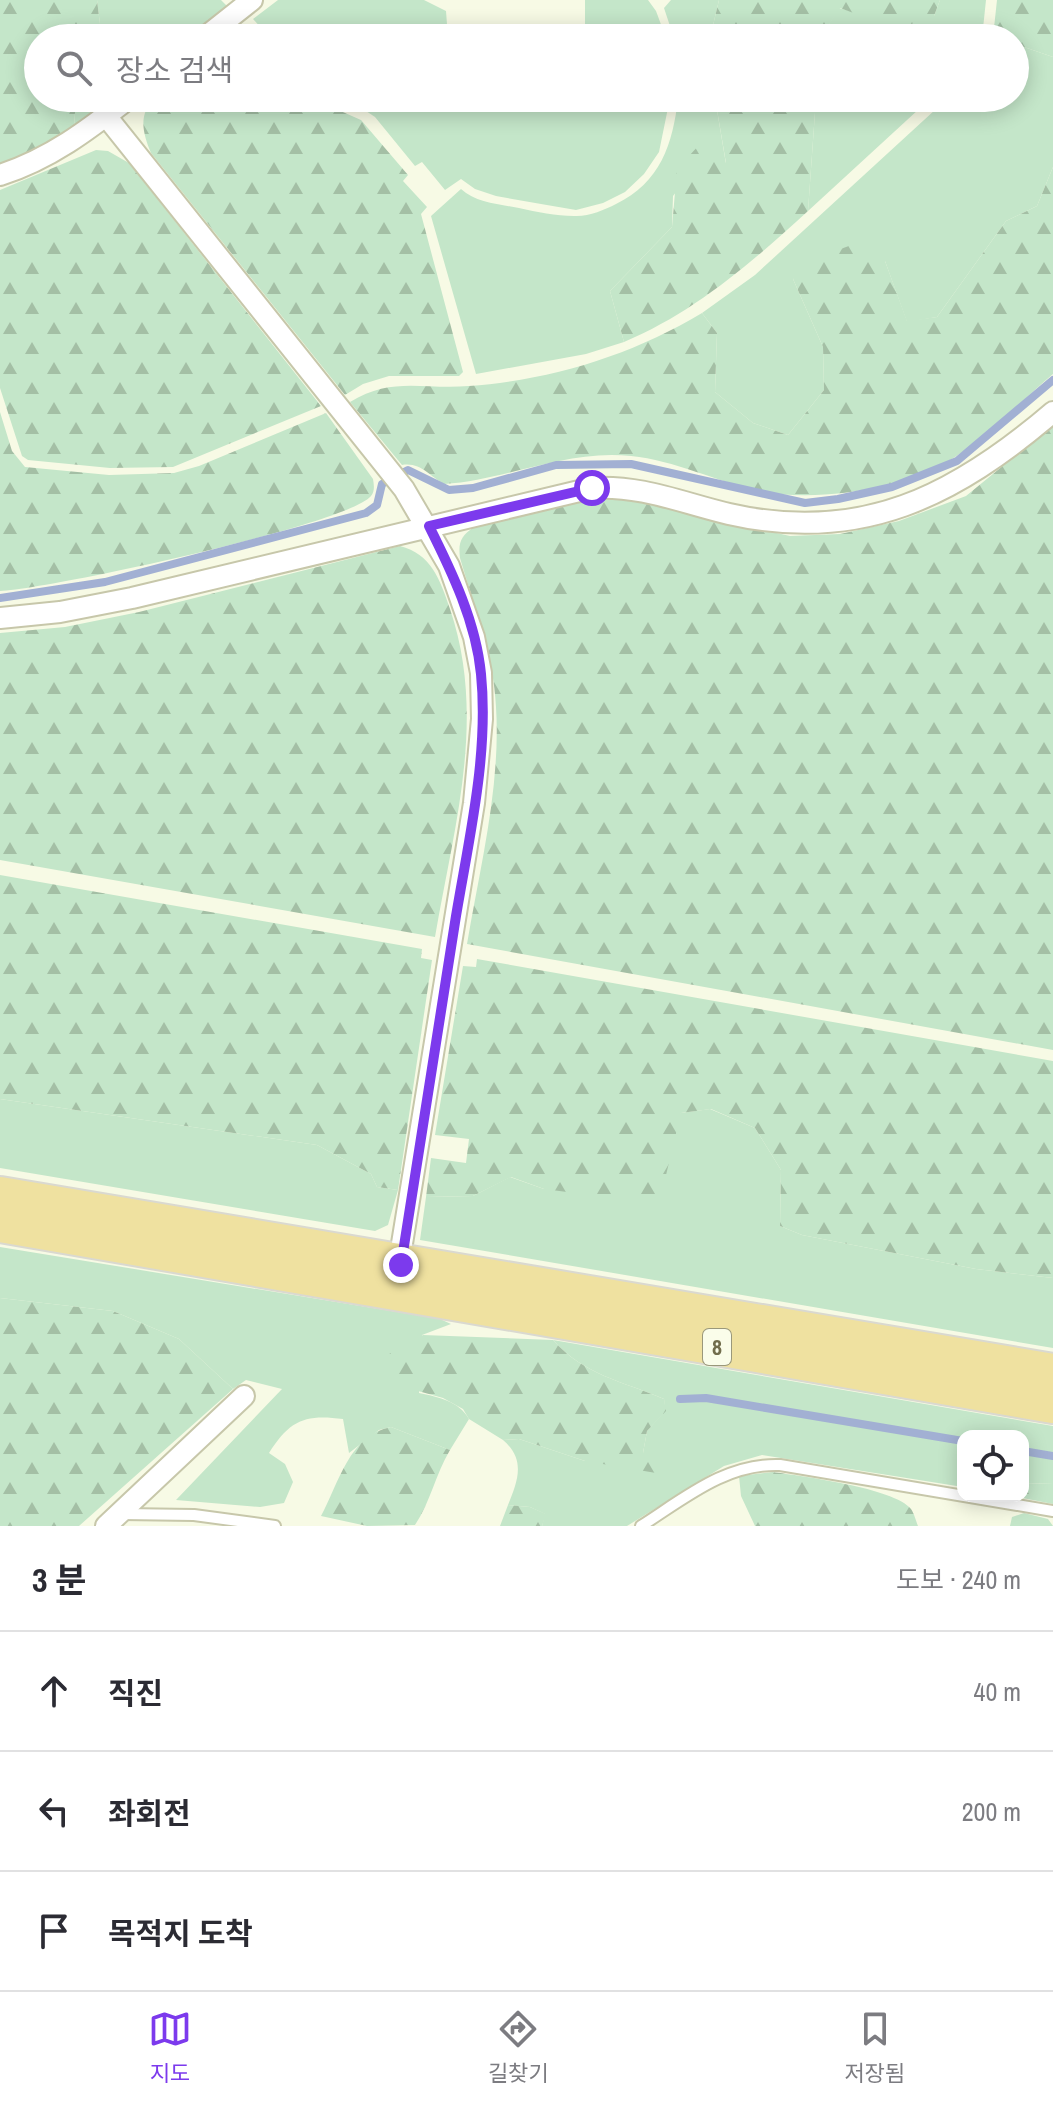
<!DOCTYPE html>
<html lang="ko">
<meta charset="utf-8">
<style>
:root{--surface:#fff;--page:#f2f2f3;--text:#2b2b33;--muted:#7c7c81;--line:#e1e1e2;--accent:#7c3aed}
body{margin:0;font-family:"Archivo Narrow","Noto Sans KR",sans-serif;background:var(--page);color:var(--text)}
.controls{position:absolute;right:24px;bottom:24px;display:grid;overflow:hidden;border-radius:16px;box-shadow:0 4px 20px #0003}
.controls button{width:72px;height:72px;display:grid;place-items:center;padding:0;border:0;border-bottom:2px solid var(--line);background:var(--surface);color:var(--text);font:40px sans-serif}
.stop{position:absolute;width:24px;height:24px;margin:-18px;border:6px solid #7c3aed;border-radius:50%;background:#fff}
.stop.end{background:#7c3aed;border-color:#fff;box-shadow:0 2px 8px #0008}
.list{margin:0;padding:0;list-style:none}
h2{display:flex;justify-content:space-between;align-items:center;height:104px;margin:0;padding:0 32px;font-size:34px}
h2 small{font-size:26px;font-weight:400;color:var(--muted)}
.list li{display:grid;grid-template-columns:52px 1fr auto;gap:24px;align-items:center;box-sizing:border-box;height:120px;padding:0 32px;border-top:2px solid var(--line)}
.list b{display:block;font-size:30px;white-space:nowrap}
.list em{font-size:26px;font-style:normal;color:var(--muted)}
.icon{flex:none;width:44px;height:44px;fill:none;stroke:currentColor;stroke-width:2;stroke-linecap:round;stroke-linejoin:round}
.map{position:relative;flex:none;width:1053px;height:1526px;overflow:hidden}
.search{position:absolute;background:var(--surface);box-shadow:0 4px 20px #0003;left:24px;right:24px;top:24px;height:88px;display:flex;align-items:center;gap:20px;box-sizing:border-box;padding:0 28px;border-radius:44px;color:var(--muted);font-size:30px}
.sheet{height:464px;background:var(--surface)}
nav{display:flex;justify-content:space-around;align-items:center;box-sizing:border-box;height:112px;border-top:2px solid var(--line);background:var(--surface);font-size:22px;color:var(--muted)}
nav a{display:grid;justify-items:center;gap:4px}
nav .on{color:var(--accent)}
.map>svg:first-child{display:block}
.green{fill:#c4e6c9}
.forest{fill:url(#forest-firs)}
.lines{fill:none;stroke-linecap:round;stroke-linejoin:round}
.stream{stroke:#a2b0d3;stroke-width:8}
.lane-casing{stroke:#c7c7aa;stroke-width:14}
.street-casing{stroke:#c7c7aa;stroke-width:24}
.highway-casing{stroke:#dad9d0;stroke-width:40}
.lane{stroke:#fff;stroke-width:10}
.street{stroke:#fff;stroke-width:20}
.highway{stroke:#efe1a0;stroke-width:36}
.route{stroke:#7c3aed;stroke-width:10}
.labels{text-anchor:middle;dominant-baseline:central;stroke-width:6;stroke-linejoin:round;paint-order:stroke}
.shield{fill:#fafdea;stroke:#9a987b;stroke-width:2}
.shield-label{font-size:22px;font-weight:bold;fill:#716d4c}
</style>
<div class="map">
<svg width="1053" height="1526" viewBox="0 0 1053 1526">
<defs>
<pattern id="forest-firs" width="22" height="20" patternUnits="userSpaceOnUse" patternTransform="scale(2)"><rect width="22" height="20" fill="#c4e6c9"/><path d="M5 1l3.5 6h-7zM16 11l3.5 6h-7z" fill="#a4bfa5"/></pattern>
</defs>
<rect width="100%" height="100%" fill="#f7fae5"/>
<path class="green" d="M97,0H221L227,6L187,38H96L100,24Z
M278,0H424L446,11L448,38H270L253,19Z
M585,0H648L656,11L666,38H585Z
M671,0H719L710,38H674L664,8Z
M940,0H986L982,38H820L839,8L865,15L934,16Z
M1015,44L1053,57V167L1037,206L1006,221L937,317L907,322L885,261L793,279L823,347L824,390L788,435L753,423L715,392L717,333L702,313L755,275L948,98H1015Z
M76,98H112L74,127Z
M331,98H670L659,152L644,174L625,192L603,203L576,210L541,204L496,196L475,189L461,179L445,190L422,162L415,166L375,117L363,109Z
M678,98H715L726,164L707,152L673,196L672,227L610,291L624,342L586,354L476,374L431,216L461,189C476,203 499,204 519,208C537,212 556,216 574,216C588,217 604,210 616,204C660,183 673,144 678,98Z
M816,98H931L808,211Z
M0,1099L317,1145L371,1174L377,1187L398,1190L388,1225L375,1231L0,1168Z
M710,1109L755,1128L781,1170L780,1226L802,1235L976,1269L1053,1278V1348L420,1240L426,1197L473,1196L510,1177L544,1189L681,1113Z
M0,1247L440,1319L451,1324L422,1335L419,1393C438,1397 459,1401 469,1419L450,1450L391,1427L379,1430L349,1453L343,1419C305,1414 290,1420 269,1453L285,1464L293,1482L284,1503L260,1507L176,1500L282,1389L246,1380L233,1389L179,1339L113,1311L0,1298Z
M553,1340L1053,1426V1483L1023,1484V1436H963V1487L762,1455L724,1466L627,1526H542L545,1514L530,1507L508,1505C518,1480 526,1460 503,1440L519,1439L585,1461L643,1453L647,1431L665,1411L664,1399C622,1381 584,1375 553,1340Z
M1024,1513L1048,1519L1053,1526H1010L1012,1517Z"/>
<path class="forest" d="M0,0H97L100,24L96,38H38V98H76L74,127L26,156L0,165Z
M719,0H940L934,16L897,29L840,8L820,38H710Z
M997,0H1053V57L1015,44V38L993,37Z
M156,98H311L361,120L408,175L403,181L427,207L421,214L463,372L459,376H389L363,384L345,395L151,153C143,134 137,113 156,98Z
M715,98H816L808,211C751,263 695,312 624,342L610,291L672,227L677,169L700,144L726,163Z
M96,150L108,151L129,163L321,406L173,467L110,468L28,460L22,456L0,388V190Z
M1053,167V374C1021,401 990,434 955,457C905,489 817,503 760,491C717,482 674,460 631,456C566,449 507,480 444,484C429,476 421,462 402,465L350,402C392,376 423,390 469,386C552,380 632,355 702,313L717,333L715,392L753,423L788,435L824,390L823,347L793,279L816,258L857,243L885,261L907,321L937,317L1006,221L1037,206Z
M0,412L12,451L25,467L109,475L174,473L199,466L326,413L373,479C374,485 375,491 371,496C347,525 49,589 0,591Z
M1053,425V1050L467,944C480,867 501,786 496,707C494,657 474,606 460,558C458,542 461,536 474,527L564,503L620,498L790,536L840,534L899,521L966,496Z
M400,546C431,554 440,579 450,609C487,718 454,826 435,937L0,860V633L65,627L139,612Z
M0,875L422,949L421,958L432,960L398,1190L377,1187L371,1174L317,1145L0,1099Z
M477,959L1053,1061V1278L976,1269L802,1235L780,1226L781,1170L755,1128L711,1109L681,1113L659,1204L544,1189L511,1177L473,1196L426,1197L431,1158L466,1163L469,1139L435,1135L463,966L476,967Z
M0,1298L113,1311L179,1339L233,1389L79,1526H0Z
M423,1335L553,1340C584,1375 622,1381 664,1399L666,1411L647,1431L643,1453L662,1474L585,1461L519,1439L503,1440L469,1419L463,1409L443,1398L386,1382L382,1358Z
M391,1427L450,1450C435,1475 431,1501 415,1525L367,1526L321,1516C339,1483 349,1435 391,1427Z
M773,1472C800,1476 895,1488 911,1509C914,1513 916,1521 918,1526H755L741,1496L739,1476Z
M1053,1483V1504L1012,1496H1023V1484Z
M508,1505L530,1507L546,1514L542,1526H500Z"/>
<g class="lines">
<path class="stream" d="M0,598L105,582L366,513L377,505L382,484L408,470L449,490L473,488L556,465L631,464L805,503L838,499L892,487L957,461L1053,380
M680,1399L706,1398L963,1441
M1023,1451L1053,1456"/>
<defs>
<path id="lane" d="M122,1514L194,1515L275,1526
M641,1526C685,1498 726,1463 780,1465L1053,1511"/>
<path id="street" d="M204,38L252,0
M106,116L404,489L449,566L474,637L481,673L482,719L474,803L398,1268
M0,175C50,159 88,130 129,98
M0,618L60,612L132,598L592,488C642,485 682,503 729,514C861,544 955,496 1053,412
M106,1526L244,1396"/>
<path id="highway" d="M0,1195L1053,1372
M0,1224L1053,1405"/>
</defs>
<use href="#lane" class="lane-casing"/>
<use href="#street" class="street-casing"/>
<use href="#highway" class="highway-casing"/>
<use href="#lane" class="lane"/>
<use href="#street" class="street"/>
<use href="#highway" class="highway"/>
</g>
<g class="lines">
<path class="route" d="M401,1265C419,1148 438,1032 456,916C469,838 489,754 481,674C476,622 452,572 429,526L592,488"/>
</g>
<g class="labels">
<rect class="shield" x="703" y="1329" width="28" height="36" rx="6"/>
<g class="shield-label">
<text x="717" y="1347">8</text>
</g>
</g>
</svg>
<div class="controls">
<button><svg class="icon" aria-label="locate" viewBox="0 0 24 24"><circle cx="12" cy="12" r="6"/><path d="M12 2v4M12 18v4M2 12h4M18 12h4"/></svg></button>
</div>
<div class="stop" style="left:592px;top:488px"></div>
<div class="stop end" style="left:401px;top:1265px"></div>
<div class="search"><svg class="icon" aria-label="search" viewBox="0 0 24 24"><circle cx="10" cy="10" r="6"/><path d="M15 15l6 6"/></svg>장소 검색</div>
</div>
<section class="sheet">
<h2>3 분<small>도보 · 240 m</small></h2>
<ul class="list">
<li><svg class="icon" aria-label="ahead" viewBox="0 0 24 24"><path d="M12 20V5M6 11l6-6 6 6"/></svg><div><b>직진</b></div><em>40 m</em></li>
<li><svg class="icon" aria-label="left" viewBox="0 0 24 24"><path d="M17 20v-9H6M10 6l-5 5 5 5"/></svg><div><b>좌회전</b></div><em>200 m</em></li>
<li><svg class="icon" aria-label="arrive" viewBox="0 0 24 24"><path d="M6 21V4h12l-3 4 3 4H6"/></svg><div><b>목적지 도착</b></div></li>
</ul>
</section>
<nav>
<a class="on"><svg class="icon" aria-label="map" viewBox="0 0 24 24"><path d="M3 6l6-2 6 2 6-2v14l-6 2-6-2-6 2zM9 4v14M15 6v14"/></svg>지도</a>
<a><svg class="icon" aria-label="directions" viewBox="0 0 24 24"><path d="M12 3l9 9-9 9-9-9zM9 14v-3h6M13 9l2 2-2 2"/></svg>길찾기</a>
<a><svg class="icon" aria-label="saved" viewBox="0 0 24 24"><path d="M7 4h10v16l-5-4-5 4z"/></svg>저장됨</a>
</nav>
